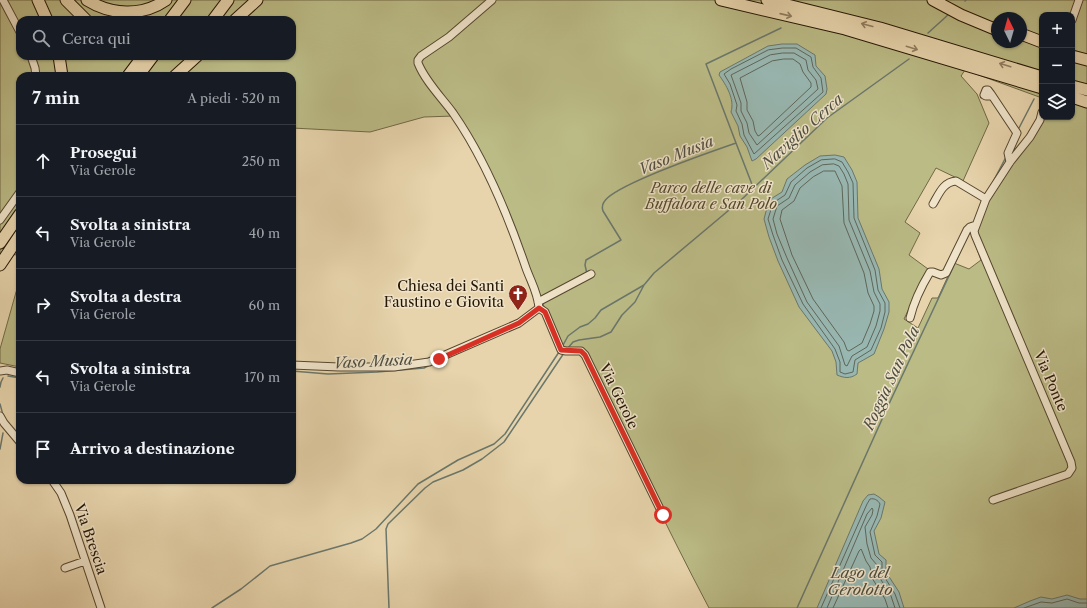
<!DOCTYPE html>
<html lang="it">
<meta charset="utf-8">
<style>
:root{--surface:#171b24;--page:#20242c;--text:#f1f3f6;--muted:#9ea1a6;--line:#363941}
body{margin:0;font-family:"Libre Caslon Text",serif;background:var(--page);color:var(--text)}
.controls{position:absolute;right:12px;top:12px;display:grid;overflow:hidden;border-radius:8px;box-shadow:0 1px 3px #0004}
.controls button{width:36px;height:36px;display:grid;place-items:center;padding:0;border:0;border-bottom:1px solid var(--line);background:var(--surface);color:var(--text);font:20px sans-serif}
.compass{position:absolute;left:991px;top:12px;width:36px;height:36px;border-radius:50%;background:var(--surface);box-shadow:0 1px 3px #0004;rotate:355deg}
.stop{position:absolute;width:12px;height:12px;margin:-9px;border:3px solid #d93025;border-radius:50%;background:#fff}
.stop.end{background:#d93025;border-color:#fff;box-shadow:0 1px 4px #0008}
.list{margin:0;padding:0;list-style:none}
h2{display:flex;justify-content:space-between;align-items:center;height:52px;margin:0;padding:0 16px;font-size:17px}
h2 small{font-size:13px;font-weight:400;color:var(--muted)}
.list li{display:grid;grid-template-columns:26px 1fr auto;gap:12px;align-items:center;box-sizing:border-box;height:72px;padding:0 16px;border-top:1px solid var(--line)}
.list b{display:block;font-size:15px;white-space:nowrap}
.list p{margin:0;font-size:13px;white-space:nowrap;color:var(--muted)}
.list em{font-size:13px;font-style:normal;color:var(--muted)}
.icon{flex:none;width:22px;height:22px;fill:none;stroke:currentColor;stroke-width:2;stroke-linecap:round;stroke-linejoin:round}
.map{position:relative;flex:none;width:1087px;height:608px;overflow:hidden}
.search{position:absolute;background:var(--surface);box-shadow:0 1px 3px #0004;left:16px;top:16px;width:280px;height:44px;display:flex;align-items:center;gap:10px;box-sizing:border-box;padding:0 14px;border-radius:12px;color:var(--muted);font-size:15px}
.panel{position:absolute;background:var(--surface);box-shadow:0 1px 3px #0004;left:16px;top:72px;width:280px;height:412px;border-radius:12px}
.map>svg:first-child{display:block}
.green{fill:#bbbb86;stroke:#706845;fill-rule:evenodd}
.water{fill:#98b7b1;stroke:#6a776c}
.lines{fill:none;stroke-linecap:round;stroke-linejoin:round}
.shore{stroke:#5e665a;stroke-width:1}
.stream{stroke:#6a776c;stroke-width:1.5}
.minor-casing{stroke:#56462e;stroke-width:9}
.highway-casing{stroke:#251604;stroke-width:13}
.minor{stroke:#efe3c9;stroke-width:7}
.highway{stroke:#e7d4ac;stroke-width:11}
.oneway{stroke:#907e60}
.route{stroke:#d93025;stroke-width:5}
.labels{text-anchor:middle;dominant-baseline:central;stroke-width:3;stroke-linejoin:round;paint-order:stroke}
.park-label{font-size:14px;font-style:italic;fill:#52482b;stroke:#efe3c9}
.poi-label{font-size:14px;fill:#251604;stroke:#efe3c9;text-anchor:end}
.street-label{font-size:14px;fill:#251604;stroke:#efe3c9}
.water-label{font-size:15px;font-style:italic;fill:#4d4e41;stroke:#efe3c9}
</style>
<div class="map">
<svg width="1087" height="608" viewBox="0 0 1087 608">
<rect width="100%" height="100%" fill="#e7d4ac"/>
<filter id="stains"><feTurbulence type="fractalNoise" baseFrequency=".005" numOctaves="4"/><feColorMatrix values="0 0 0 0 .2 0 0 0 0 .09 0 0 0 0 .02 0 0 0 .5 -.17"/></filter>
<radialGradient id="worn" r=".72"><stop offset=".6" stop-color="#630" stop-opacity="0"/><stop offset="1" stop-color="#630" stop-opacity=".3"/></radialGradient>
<path class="green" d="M0,0H1087V608H709C664,523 624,436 580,351L559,347L507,207L454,116L424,117L370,132L292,128V76H20V255L0,254ZM1042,15H1072V117H1042V105L1029,137L983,200L971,233L981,260L969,269L954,263L938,298H932L918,328L904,319L928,269L909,255L920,233L905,222L936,168L963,181L989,123L977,94L961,76L965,70L1042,98ZM997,18H1021V42H997ZM20,20H292V56H20Z
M20,278V367L0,363V349Z"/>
<path class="water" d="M782,44H797L815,55L816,66L825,76L827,89L826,94L756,159L752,161L747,147L740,136L738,126L731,112C735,99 726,85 719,75L720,72L768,46Z
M835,155L844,157L852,170L857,182L858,218L879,269L882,289L889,302V312L884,329L874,354L858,363L857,374C850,379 844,378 837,375L836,362L832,351L799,307L778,261L769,237L764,219L769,200L782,192L787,179L805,165L820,156Z
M874,494L879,497L885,502L881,518L874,531L879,554L886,560V572L899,592L904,608H817L863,501L868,495Z
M1067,595L1080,599H1087V608H1014L1030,601L1041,597L1052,599Z"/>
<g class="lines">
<path class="shore" d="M783,48H796L811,57L813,67L821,78L823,92L754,154L744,135L742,124L736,111L737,105L730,84L724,74L731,69L768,50Z
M783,53H794L806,60L808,70L816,80L818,89L757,145L749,133L747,123L741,111V103L731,75L770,55Z
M784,59H793L800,64L803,72L811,83V87L760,135L758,136L755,131L753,121L747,110V102L740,78L772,61Z
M835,159L842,162L848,172L853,183L854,218L875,270L878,290L885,303V312L881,328L871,350L855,360L853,372L845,374L840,372V362L835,349L803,304L782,260L773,235L768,219L773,203L785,195L791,182L807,168L821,160Z
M834,164L839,166L844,174L848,184L849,220L870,271L874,292L880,304V311L876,326L867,347L852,356L847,366L845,365L839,346L807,302L787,258L777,234L773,219L777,206L789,198L795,185L810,172L822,165Z
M824,171H835L842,186L844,223L864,273L868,293L874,306V311L870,324L862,343L849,351L847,350L844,342L813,299L792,255L780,219L782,210L794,201L800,188L813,177Z
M821,608L867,504L870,499C874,498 878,500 880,504L877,516L870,532L875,555L882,562V573L895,594L900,608
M827,608L867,514L872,508L873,510L872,515L865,527L867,544L871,558L877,565L878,575L891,596L895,608
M833,608L859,551L861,549L862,551L866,561L870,567L872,578L885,599L888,608
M1024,608L1041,602L1052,603L1067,599L1079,603H1087"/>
<path class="stream" d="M965,1L966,0
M928,33L949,14
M1019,128L1034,99
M736,143L753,187
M994,180L1006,157
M587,274L585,265L586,260L621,240L603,211C602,208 602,205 604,202C613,185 713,151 736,143L706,64L781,28
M562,347L568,336L580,327L588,324L595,318L601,310L644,285L654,273L741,200L827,118L909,59
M568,348L573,342L579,340L600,337L611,332L622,315L635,302L644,285
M292,371L328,374L377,372L424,368L430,365
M8,376L20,378
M0,387L1,382L3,378
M0,404L3,415
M0,449L3,433
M212,608L241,589L270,566L351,543L362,539L376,529L418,484L458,460L494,444L505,434L559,352
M389,608L386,529L388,524L425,488L433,482L463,470L482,459L504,442L564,353
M797,608L888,406L970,231"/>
<defs>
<path id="minor" d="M3,0L20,32
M1072,20L1079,0
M31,56L35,68L36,76
M991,94L989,96H986L984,95L986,90H988L991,94L1017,133L1008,153L1010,162
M933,204C939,194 943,182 956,181L986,199
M0,220L20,192
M538,302L591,274
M539,308L545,312L561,350L566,351H581L585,355L663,515
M910,318C914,301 921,287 930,272H933L941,275L946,273L967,230L970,227L976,225
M292,365L339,367H394L429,362L519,323L539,308C538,293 531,282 526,268C508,215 485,159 453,113C442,98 425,81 418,63V60L421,56L449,37L492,0
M0,371L7,370L20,373
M0,416L4,423L20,442
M52,480L61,493L70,515L101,608
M993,500L1068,474L1072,468L1071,462L975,235L974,231L986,199L1010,162L1030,137L1040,120L1042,112
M65,568L85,561"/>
<path id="highway" d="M38,0L47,20
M66,0L86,20
M87,0C111,15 142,17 166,0
M721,0L845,29L1042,88
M767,0L880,28L1042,77
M933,0L961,15L997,30
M170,20L185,0
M213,20L228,0
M235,20L257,0
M1021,34L1042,42
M59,56L62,76
M1072,56L1087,60
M128,76L143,56
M138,76L153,56
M175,76L197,56
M1072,86L1087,90
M1072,97L1087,102
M0,243L20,214
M0,265L20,235"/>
</defs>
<use href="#minor" class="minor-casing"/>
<use href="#highway" class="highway-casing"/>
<use href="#minor" class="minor"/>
<use href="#highway" class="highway"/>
</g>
<defs><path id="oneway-shaft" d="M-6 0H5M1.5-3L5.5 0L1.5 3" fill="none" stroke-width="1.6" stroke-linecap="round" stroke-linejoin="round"/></defs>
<g class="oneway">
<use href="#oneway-shaft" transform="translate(786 15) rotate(13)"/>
<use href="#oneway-shaft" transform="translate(867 25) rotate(-165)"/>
<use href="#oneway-shaft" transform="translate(912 48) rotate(17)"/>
<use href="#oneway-shaft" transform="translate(1005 65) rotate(-163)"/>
</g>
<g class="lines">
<path class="route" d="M439,359L519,323L539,308L545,312L561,350L581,351L585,355L663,515"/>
</g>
<defs>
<symbol id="church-pin" viewBox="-11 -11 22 30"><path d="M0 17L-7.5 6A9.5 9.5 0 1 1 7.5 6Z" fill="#8f2418" stroke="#efe3c9"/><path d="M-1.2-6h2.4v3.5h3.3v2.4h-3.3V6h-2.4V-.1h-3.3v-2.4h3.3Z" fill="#fff"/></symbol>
</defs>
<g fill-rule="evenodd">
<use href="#church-pin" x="507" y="283" width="22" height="30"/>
</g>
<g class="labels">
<g class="park-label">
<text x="711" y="188">Parco delle cave di<tspan x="711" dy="16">Buffalora e San Polo</tspan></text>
</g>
<g class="poi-label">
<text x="504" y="286">Chiesa dei Santi<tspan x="504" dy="16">Faustino e Giovita</tspan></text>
</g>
<g class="street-label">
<text transform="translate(1051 381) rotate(67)">Via Ponte</text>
<text transform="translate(619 396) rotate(64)">Via Gerole</text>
<text transform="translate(91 539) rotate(71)">Via Brescia</text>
</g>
<g class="water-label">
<text transform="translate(802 131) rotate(-42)">Naviglio Cerca</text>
<text transform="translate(676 155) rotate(-22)">Vaso Musia</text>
<text transform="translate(373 361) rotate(-3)">Vaso Musia</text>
<text transform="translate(891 378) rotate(-65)">Roggia San Pola</text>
<text x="860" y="572">Lago del<tspan x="860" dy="17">Gerolotto</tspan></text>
</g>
</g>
<rect width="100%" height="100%" filter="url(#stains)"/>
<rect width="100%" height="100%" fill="url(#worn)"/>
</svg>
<div class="controls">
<button>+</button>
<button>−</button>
<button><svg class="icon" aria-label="layers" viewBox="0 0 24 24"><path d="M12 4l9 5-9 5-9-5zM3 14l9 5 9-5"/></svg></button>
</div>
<svg class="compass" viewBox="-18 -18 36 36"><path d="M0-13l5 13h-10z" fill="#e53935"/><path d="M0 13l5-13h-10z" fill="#9ea1a6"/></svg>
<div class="stop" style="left:663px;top:515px"></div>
<div class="stop end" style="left:439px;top:359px"></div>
<div class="search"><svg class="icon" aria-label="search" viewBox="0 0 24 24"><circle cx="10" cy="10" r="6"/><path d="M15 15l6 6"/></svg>Cerca qui</div>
<section class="panel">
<h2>7 min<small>A piedi · 520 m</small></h2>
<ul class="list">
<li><svg class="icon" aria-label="ahead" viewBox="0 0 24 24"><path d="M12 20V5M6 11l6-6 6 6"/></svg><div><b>Prosegui</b><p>Via Gerole</p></div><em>250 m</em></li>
<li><svg class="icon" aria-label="left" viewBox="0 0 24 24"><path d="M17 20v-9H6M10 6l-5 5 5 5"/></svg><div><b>Svolta a sinistra</b><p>Via Gerole</p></div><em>40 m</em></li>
<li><svg class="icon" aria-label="right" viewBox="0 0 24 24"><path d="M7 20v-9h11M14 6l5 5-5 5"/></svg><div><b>Svolta a destra</b><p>Via Gerole</p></div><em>60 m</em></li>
<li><svg class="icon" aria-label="left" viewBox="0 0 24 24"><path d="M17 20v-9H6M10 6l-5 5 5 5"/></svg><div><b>Svolta a sinistra</b><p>Via Gerole</p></div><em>170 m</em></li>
<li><svg class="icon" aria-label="arrive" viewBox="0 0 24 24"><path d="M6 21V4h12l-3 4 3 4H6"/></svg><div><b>Arrivo a destinazione</b></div></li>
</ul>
</section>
</div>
